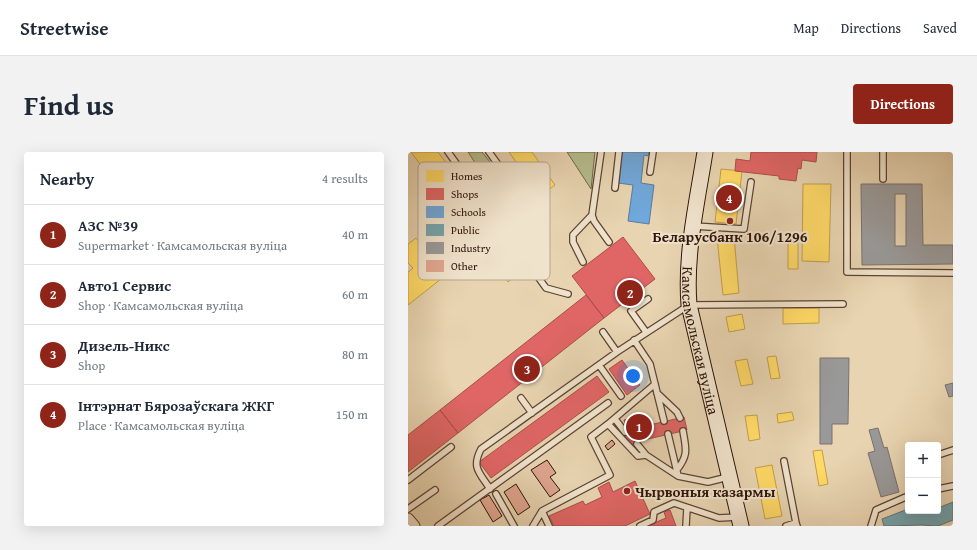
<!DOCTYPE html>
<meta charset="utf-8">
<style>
:root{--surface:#fff;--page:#f2f2f3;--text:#1f2937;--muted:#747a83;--line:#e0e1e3;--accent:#8f2418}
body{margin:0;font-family:"Gentium Book Plus",serif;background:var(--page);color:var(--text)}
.controls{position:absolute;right:12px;bottom:12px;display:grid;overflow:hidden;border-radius:4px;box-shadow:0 4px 16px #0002}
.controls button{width:36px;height:36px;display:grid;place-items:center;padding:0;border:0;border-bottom:1px solid var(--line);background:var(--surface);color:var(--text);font:20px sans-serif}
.you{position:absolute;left:225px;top:224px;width:14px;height:14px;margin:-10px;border:3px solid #fff;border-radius:50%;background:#1a73e8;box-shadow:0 0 0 6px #1a73e833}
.badge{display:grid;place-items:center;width:26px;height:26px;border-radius:50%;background:var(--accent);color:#fff;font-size:13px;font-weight:700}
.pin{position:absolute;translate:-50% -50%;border:2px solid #fff;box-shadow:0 1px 4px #0006}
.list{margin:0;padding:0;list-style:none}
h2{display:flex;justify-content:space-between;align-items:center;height:52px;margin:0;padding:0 16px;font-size:17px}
h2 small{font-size:13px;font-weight:400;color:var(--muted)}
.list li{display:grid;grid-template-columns:26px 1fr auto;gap:12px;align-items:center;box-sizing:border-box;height:60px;padding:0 16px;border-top:1px solid var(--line)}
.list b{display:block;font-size:15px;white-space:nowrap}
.list p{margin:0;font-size:13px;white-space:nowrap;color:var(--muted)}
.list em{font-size:13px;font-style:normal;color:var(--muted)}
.map{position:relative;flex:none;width:545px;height:374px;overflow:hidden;border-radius:4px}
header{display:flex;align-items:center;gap:24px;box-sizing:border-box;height:56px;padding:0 20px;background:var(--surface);border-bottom:1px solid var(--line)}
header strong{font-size:19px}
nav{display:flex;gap:22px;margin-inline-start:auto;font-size:14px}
.intro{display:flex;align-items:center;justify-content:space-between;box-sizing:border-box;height:96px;padding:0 24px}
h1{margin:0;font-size:28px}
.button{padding:10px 18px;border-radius:4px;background:var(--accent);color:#fff;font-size:14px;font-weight:700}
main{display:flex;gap:24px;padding:0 24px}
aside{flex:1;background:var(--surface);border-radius:4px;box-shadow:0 4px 16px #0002}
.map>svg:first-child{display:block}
.green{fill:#b5bd8d;stroke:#71684a}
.homes{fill:#ffd966;stroke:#c09e4a}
.shops{fill:#e06666;stroke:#aa4d4a}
.schools{fill:#6fa8dc;stroke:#5b7b9c}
.public{fill:#76a5af;stroke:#60797d}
.industry{fill:#999;stroke:#79716e;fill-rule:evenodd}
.building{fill:#e0a690;stroke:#2d1308}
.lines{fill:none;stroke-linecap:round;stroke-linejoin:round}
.lane-casing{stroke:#5c4332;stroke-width:8}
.street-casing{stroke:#5c4332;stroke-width:13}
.secondary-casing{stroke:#2d1308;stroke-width:17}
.lane{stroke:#f0e3cc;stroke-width:5.5}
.street{stroke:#f0e3cc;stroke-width:11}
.secondary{stroke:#f0e3cc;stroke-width:15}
.poi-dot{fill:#8f2418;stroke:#f0e3cc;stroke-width:1.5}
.labels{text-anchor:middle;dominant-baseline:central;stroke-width:4;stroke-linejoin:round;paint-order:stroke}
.poi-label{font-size:15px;font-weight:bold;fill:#2d1308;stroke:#f0e3cc}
.street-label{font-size:15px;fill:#2d1308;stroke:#f0e3cc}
.key{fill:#f0e3cc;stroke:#b6a591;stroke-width:1}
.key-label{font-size:11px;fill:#2d1308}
</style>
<header>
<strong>Streetwise</strong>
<nav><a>Map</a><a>Directions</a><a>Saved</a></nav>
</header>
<div class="intro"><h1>Find us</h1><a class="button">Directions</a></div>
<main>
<aside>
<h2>Nearby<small>4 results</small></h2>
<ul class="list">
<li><span class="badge">1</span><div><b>АЗС №39</b><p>Supermarket · Камсамольская вуліца</p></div><em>40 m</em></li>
<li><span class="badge">2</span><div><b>Авто1 Сервис</b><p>Shop · Камсамольская вуліца</p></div><em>60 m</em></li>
<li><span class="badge">3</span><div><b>Дизель-Никс</b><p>Shop</p></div><em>80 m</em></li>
<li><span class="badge">4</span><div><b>Інтэрнат Бярозаўскага ЖКГ</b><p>Place · Камсамольская вуліца</p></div><em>150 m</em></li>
</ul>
</aside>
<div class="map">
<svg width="545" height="374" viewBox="0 0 545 374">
<rect width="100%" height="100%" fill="#e8d4b1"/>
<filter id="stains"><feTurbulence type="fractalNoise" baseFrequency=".005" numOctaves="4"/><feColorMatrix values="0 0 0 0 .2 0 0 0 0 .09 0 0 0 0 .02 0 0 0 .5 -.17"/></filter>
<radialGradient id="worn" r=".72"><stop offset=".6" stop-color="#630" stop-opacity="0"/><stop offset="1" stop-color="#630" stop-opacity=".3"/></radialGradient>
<path class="green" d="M60,0H74L101,34C106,44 105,62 90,62L64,25L72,18Z
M159,0H187L183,37Z"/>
<path class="homes" d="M3,0H30L117,116L100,130Z
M101,0H124L147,33L132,44Z
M313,17L334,19L328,72L307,70Z
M395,32H423L421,110L394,109Z
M326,84L331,141L315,143L309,85Z
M8,86L38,123L0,153V120L5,116L0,111V92Z
M380,89H390V117H380Z
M375,156H411V171L375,172Z
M334,162L337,177L321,180L318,165Z
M368,204L372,226L363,227L359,205Z
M339,207L345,232L333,234L327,209Z
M384,260L386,268L370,271L369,262Z
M349,263L352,287L341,289L337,264Z
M414,298L420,332L411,334L405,299Z
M364,313L374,364L357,367L347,316Z"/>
<path class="shops" d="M343,0H409L408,10L394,8L393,17L390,16L388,29L371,27V24L327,19L328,7L342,9Z
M215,85L247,127L196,166L164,124Z
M178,143L196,166L50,281L32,258Z
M214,208L232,233L219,243L201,217Z
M189,224L201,240L83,326L71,310Z
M32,258L50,281L0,320V283Z
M235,264L240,287L232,289L225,296L213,285L219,278L216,268Z
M276,265L279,278L240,287L237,274Z
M227,329L242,362L217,374H146L141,364L175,349L177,353L194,345L190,336L201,330L205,340Z
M262,358L268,374H239L258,366L256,360Z"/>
<path class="schools" d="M214,0H241L240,4L236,3L233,31L246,33L241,72L220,69L225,33L210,31Z"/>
<path class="public" d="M545,350V368L530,374L513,373L476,374L474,367L500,357V359H513L514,362L521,359H530V356Z"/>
<path class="industry" d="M453,32H514L515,93H545V112L454,113ZM487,42H498V94H487Z
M412,206H441L440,272H424V292H412Z
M545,231V244L541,245L537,233Z
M470,276L476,296L479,295L491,340L473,345L460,301L467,299L461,278Z"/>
<path class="building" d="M204,288L207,292L200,298L197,294Z
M139,308L148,321L142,325L152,338L142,345L123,318Z
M108,332L122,355L110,363L96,340Z
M81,343L94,364L85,370L72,348Z"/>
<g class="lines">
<defs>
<path id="lane" d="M40,0L138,136L160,142
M81,0L115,47L112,52L91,69
M193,0L184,63L186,69L201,90
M439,0V120L545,121
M475,0V27
M242,20L245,0
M207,36L211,0
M285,74L336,77L343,30
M175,110L165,90V83L184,63
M195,180L209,200
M238,180L223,159L240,147
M226,188L242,212L256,269
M191,213L213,244
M247,232L200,272L230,304L238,303L270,324
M249,241L269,260L272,266
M113,246L124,261
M207,267L217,280
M260,282L270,324L300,330L320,325
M229,292L238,303
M530,303L545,298
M376,309L388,371
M268,319C281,303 278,297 275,279
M0,328L43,295
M82,337C72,321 63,316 73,297L209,200L281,153L435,152
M530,337L545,334
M88,342L106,374
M0,357L27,338
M134,359L141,374
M30,374L200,251
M125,374L134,359L202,323L183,285L200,272
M232,374L245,368L246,360L266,351L311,366L330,365
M278,374L279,356
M378,374L388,371L389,374
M463,374L468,358L500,344"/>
<path id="street" d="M0,367L6,374"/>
<g id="secondary">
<path id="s1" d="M297,0C289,51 277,102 281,153L333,374"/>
</g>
</defs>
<use href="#lane" class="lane-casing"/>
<use href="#street" class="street-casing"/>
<use href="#secondary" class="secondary-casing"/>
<use href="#lane" class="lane"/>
<use href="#street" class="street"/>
<use href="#secondary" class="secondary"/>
</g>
<g class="poi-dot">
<circle cx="322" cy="69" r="4"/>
<circle cx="219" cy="339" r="4"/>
</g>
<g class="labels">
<g class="poi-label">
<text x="322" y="84">Беларусбанк 106/1296</text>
<text x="227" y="339" text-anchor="start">Чырвоныя казармы</text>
</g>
<g class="street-label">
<text stroke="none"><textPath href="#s1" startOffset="191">Камсамольская вуліца</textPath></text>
</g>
</g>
<rect x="10" y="10" width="132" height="118" rx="6" class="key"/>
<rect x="18" y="18" width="18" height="12" fill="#ffd966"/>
<rect x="18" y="36" width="18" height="12" fill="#e06666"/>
<rect x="18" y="54" width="18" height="12" fill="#6fa8dc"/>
<rect x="18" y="72" width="18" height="12" fill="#76a5af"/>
<rect x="18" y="90" width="18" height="12" fill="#999"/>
<rect x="18" y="108" width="18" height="12" fill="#e0a690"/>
<g class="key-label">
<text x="43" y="28">Homes</text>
<text x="43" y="46">Shops</text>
<text x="43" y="64">Schools</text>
<text x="43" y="82">Public</text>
<text x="43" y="100">Industry</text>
<text x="43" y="118">Other</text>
</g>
<rect width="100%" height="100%" filter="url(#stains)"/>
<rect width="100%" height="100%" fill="url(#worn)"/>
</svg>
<div class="controls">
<button>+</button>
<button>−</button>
</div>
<div class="you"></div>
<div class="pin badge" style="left:231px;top:275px">1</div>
<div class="pin badge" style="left:222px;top:141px">2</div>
<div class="pin badge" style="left:119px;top:217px">3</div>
<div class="pin badge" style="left:321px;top:46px">4</div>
</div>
</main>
